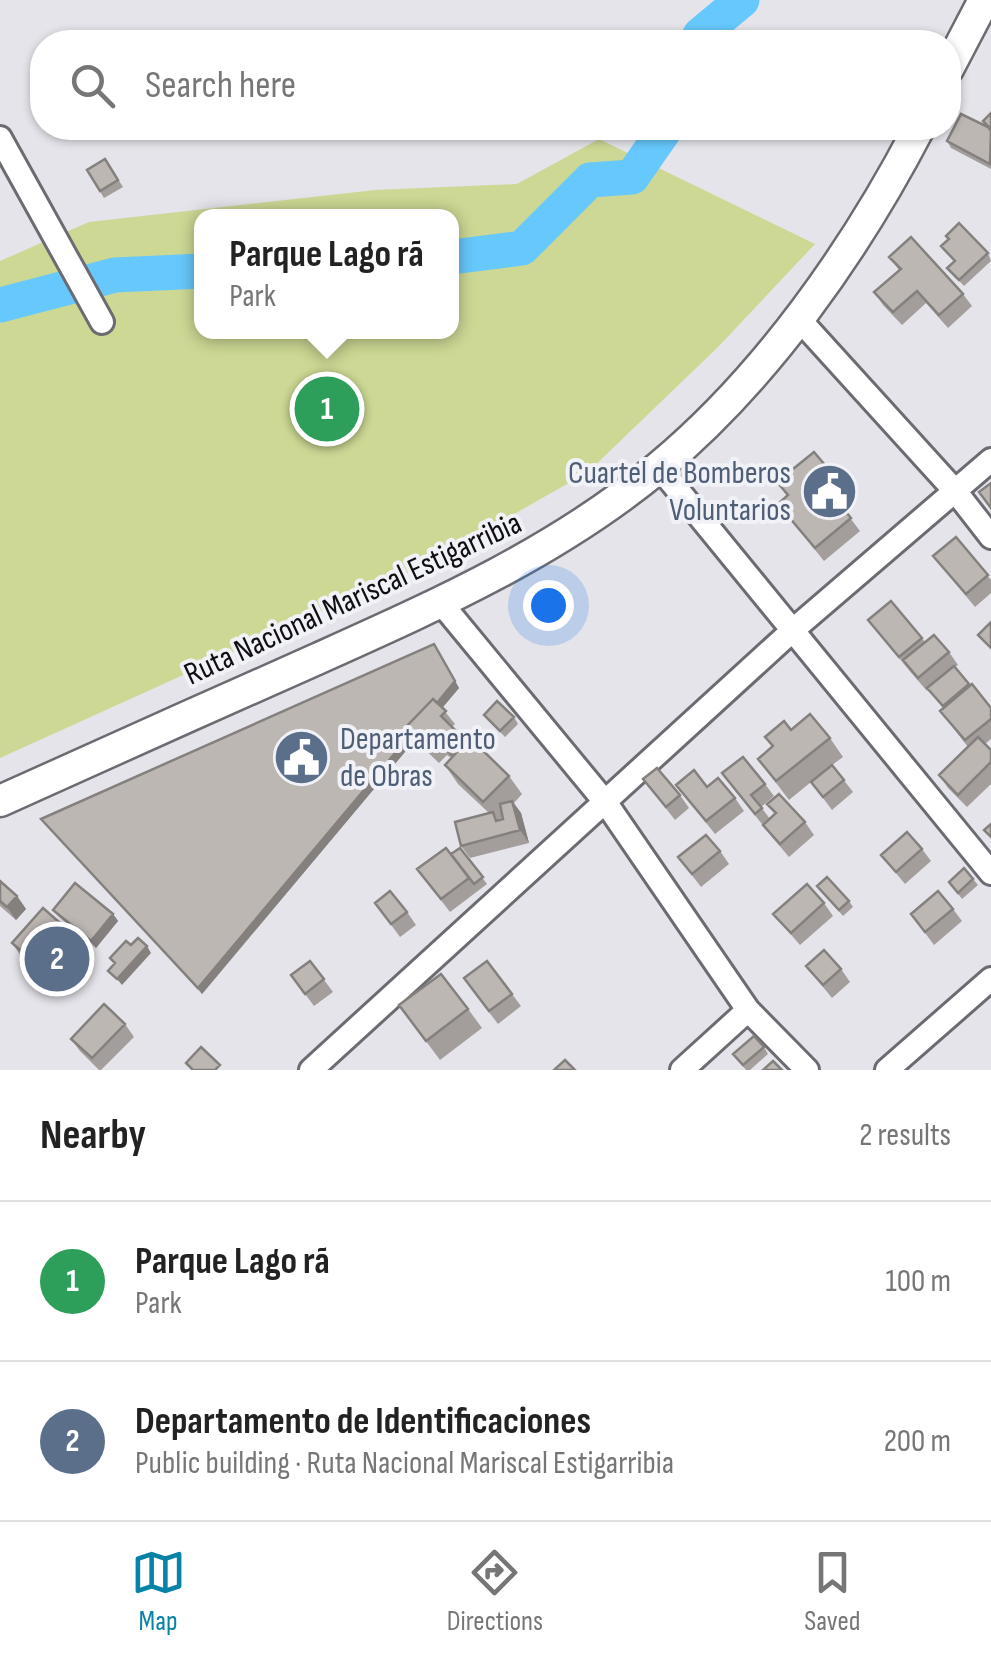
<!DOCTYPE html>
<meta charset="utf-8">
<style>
:root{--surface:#fff;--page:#f6f6f6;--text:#222;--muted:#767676;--line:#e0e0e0;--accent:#0883a8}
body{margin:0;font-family:"Sofia Sans Condensed",sans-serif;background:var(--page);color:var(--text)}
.you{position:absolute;left:548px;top:605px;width:35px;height:35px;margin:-25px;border:8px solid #fff;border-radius:50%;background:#1a73e8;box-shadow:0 0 0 15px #1a73e833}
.badge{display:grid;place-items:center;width:65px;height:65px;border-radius:50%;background:var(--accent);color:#fff;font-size:32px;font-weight:700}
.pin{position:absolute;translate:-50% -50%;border:5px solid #fff;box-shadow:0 2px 10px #0006}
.popup{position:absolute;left:194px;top:209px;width:265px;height:130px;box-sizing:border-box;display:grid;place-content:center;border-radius:20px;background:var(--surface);filter:drop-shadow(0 2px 8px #0005);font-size:32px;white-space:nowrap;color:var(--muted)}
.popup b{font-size:38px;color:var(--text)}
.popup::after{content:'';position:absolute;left:50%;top:100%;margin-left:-20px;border:20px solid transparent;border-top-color:var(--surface)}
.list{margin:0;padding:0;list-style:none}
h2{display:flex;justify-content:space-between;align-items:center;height:130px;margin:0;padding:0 40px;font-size:42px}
h2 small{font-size:32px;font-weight:400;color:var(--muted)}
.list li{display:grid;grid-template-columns:65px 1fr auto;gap:30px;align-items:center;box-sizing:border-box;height:160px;padding:0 40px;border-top:2px solid var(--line)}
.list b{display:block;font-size:38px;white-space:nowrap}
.list p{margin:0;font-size:32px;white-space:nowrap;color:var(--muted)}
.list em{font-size:32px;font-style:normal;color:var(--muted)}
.icon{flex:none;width:55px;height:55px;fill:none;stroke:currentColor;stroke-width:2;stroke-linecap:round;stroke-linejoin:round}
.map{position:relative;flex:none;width:991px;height:1070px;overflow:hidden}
.search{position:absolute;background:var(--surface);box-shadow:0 2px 8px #0004;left:30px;right:30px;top:30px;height:110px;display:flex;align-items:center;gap:25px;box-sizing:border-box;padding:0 35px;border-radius:40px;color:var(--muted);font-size:38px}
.sheet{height:450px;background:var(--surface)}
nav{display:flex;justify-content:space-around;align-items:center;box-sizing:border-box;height:140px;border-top:2px solid var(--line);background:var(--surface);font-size:28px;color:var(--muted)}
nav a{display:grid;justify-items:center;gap:5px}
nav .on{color:var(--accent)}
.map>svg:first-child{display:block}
.green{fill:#ccd894;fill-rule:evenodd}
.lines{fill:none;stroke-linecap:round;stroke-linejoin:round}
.river{stroke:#66c8fc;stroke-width:35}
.minor-casing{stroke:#6b6c71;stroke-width:28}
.major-casing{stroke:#6b6c71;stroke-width:35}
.minor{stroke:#fff;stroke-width:22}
.major{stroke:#fff;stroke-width:30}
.wall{fill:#a39d9b}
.shaded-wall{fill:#84807e}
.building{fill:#bdb7b4;stroke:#84807e;stroke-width:2.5}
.labels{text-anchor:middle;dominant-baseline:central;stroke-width:8;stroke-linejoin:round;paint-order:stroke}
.service-label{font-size:32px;fill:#4e5e75;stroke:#f1f1f8;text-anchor:end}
.street-label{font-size:32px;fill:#0f0f11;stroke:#f1f1f8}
</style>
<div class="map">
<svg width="991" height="1070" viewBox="0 0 991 1070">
<rect width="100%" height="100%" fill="#e4e4ea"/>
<path class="green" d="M599,139L815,244L718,347L588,472L419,568L0,758V261L89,222L375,190L517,184ZM202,216H452V332H202Z"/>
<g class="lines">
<path class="river" d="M697,42L700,35L742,0
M452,257L522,248L590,180L632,177L666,128
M0,305L115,275L202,271"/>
<defs>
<path id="minor" d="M0,138L102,322
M798,318L956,492L991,537
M659,467L991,873
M441,603L606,803L748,1010L807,1070
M311,1070L793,630L991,460
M682,1070L748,1010
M887,1070L991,979"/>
<path id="major" d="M948,69L984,0
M0,801C106,753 211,706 317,659C437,605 557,552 659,467C766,378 855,251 919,128"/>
</defs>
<use href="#minor" class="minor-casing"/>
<use href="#major" class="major-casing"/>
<use href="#minor" class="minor"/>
<use href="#major" class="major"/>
</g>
<path class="wall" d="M991,113V169L951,148L947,141L988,127L983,121Z
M105,159L123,187L104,198L87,170Z
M941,246L988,253L991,261L964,286L947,268L954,261Z
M889,257L963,294L972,306L948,328L926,303L902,325L883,305L874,292L899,270Z
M777,482L842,485L851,498L841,506L860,531L824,561L778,504L787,496Z
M956,537L991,580V593L975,607L933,556Z
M891,601L925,642L949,652L958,665L955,667L991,708V739L985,744L991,750V784L967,807L948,788L939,775L968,747L940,711L943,708L928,689L927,691L908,669L868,620Z
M438,651L459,688L442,708L455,724L452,727L509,776L522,794L514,803L521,813L529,843L470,858L461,846L489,813L458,784L445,765L451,758L447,755L439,763L415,740L202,994L41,819Z
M484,715L514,717L518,724L505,737Z
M791,730L830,738L843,757L832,765L853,792L832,810L811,782L822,773L789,800L758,759L772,747L765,737Z
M722,773L765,784L774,796L761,807L770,819L775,814L767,804L805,822L814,835L789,857L772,837Z
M643,779L680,795L689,808L675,820Z
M676,785L707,787L735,798L744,811L715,834Z
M460,848L487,884L450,912L417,869L451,854Z
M922,849L931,861L905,884L881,855Z
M720,851L729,864L701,887L678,857Z
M964,868L978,885L962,899L949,882Z
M0,881L17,896L26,909L16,920L0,906Z
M817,886L849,901L853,907L843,916Z
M375,903L407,912L416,925L400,937Z
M824,903L833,916L800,945L773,914Z
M953,909L962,921L934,945L911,914Z
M53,910L113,914L118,921L96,948L58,916Z
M12,943L89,956L57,990L25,962Z
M310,961L333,992L314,1006L291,975Z
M806,966L841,969L850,982L832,998Z
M473,991L512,994L521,1006L498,1024Z
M399,1005L468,1009L482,1028L440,1060Z
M125,1024L134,1037L101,1070H99L80,1051L71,1039Z
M764,1047L768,1054L750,1070H746L733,1054Z"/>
<path class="shaded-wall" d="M434,644L459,688L417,738L412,732Z
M411,734L415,740L202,994L198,988Z
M512,801L521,813L529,843L520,830Z
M17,896L26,909L16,920L7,907Z
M113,914L118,921L96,948L91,941Z
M76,937L89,956L57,990L44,971Z
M147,946L151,953L122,985L117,979Z"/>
<path class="building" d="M991,113V129L983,121Z
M961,114L988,127L991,131L990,164L947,141Z
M105,159L118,180L100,191L87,170Z
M959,223L988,253L959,280L947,268L955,261L941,246L949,239L946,236Z
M911,237L963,294L939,315L917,291L893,312L874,292L901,269L889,257Z
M814,452L842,485L831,494L851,518L815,548L778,504L788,495L777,482Z
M991,483V508L979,492Z
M956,537L988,575L966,594L933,556Z
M891,601L922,638L899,657L868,620Z
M991,622V648L978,635Z
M934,635L949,652L918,678L903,660Z
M434,644L455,681L437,703L433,699L406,727L411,734L198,988L41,819Z
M954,666L969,684L943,706L927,688Z
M972,684L991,708V719L965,740L940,711Z
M433,699L446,711L441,716L467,742L453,756L438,742L430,750L406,727Z
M497,701L514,717L500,731L484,715Z
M810,714L830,738L776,781L758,759L773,746L765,737L784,721L791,730Z
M978,737L991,750V762L958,795L939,775Z
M470,738L509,776L483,802L445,765Z
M743,757L765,784L751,795L762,808L755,814L722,773Z
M832,765L844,780L823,797L811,782Z
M657,768L680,795L666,807L643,779Z
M694,770L707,787L718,778L735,798L706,821L676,785Z
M779,794L805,822L780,844L763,825L776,813L767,804Z
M512,801L520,830L461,846L455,822L493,812L496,821L503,819L500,804Z
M991,824V837L984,830Z
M907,832L922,849L896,872L881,855Z
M706,835L720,851L692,874L678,857Z
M446,848L469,878L441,899L417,869Z
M460,848L483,877L474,884L451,854Z
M964,868L973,879L958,893L949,882Z
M827,877L849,901L839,910L817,886Z
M0,881L17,896L7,907L0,901Z
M75,883L113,914L91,941L53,910Z
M807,884L824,903L791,933L773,914Z
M390,891L407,912L391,924L375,903Z
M938,891L953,909L925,932L911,914Z
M43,908L76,937L44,971L12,943Z
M138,938L147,946L117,979L108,971L115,963L110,958L126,941L131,945Z
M824,950L841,969L823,985L806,966Z
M310,961L324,979L305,994L291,975Z
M487,961L512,994L489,1011L464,978Z
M441,974L468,1009L426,1041L399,1005Z
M104,1004L125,1024L92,1058L71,1039Z
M754,1036L764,1047L743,1065L733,1054Z
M201,1047L220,1065L215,1070H193L186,1063Z
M565,1060L575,1070H554Z
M773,1061L782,1070H763Z"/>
<defs>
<symbol id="civic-disc" viewBox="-11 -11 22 22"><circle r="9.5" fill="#5c6f8a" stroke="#f1f1f8"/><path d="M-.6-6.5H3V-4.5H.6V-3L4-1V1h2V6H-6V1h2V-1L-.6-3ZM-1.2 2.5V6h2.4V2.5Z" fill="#fff"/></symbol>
</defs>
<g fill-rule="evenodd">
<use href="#civic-disc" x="798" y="460" width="63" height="63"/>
<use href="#civic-disc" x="270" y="726" width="63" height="63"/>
</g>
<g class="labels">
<g class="service-label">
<text x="791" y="473">Cuartel de Bomberos<tspan x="791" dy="37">Voluntarios</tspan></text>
<text x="340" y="739" text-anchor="start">Departamento<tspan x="340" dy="37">de Obras</tspan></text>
</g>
<g class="street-label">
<text transform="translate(353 599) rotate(-25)">Ruta Nacional Mariscal Estigarribia</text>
</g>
</g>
</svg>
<div class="you"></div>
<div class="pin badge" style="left:327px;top:409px;background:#2e9e5b">1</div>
<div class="popup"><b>Parque Lago rã</b>Park</div>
<div class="pin badge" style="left:57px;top:959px;background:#5c6f8a">2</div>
<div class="search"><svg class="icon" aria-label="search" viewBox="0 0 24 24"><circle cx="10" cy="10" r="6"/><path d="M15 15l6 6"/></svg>Search here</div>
</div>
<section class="sheet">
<h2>Nearby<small>2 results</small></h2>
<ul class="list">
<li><span class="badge" style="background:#2e9e5b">1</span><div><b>Parque Lago rã</b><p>Park</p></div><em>100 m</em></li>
<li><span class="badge" style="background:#5c6f8a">2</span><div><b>Departamento de Identificaciones</b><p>Public building · Ruta Nacional Mariscal Estigarribia</p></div><em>200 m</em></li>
</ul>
</section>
<nav>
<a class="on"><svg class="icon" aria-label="map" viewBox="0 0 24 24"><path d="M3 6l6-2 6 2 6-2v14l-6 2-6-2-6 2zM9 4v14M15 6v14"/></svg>Map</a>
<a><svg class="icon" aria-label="directions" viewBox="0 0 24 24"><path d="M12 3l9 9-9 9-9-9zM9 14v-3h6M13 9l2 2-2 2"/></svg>Directions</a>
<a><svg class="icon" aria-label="saved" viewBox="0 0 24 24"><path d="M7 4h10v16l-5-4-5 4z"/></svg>Saved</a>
</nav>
